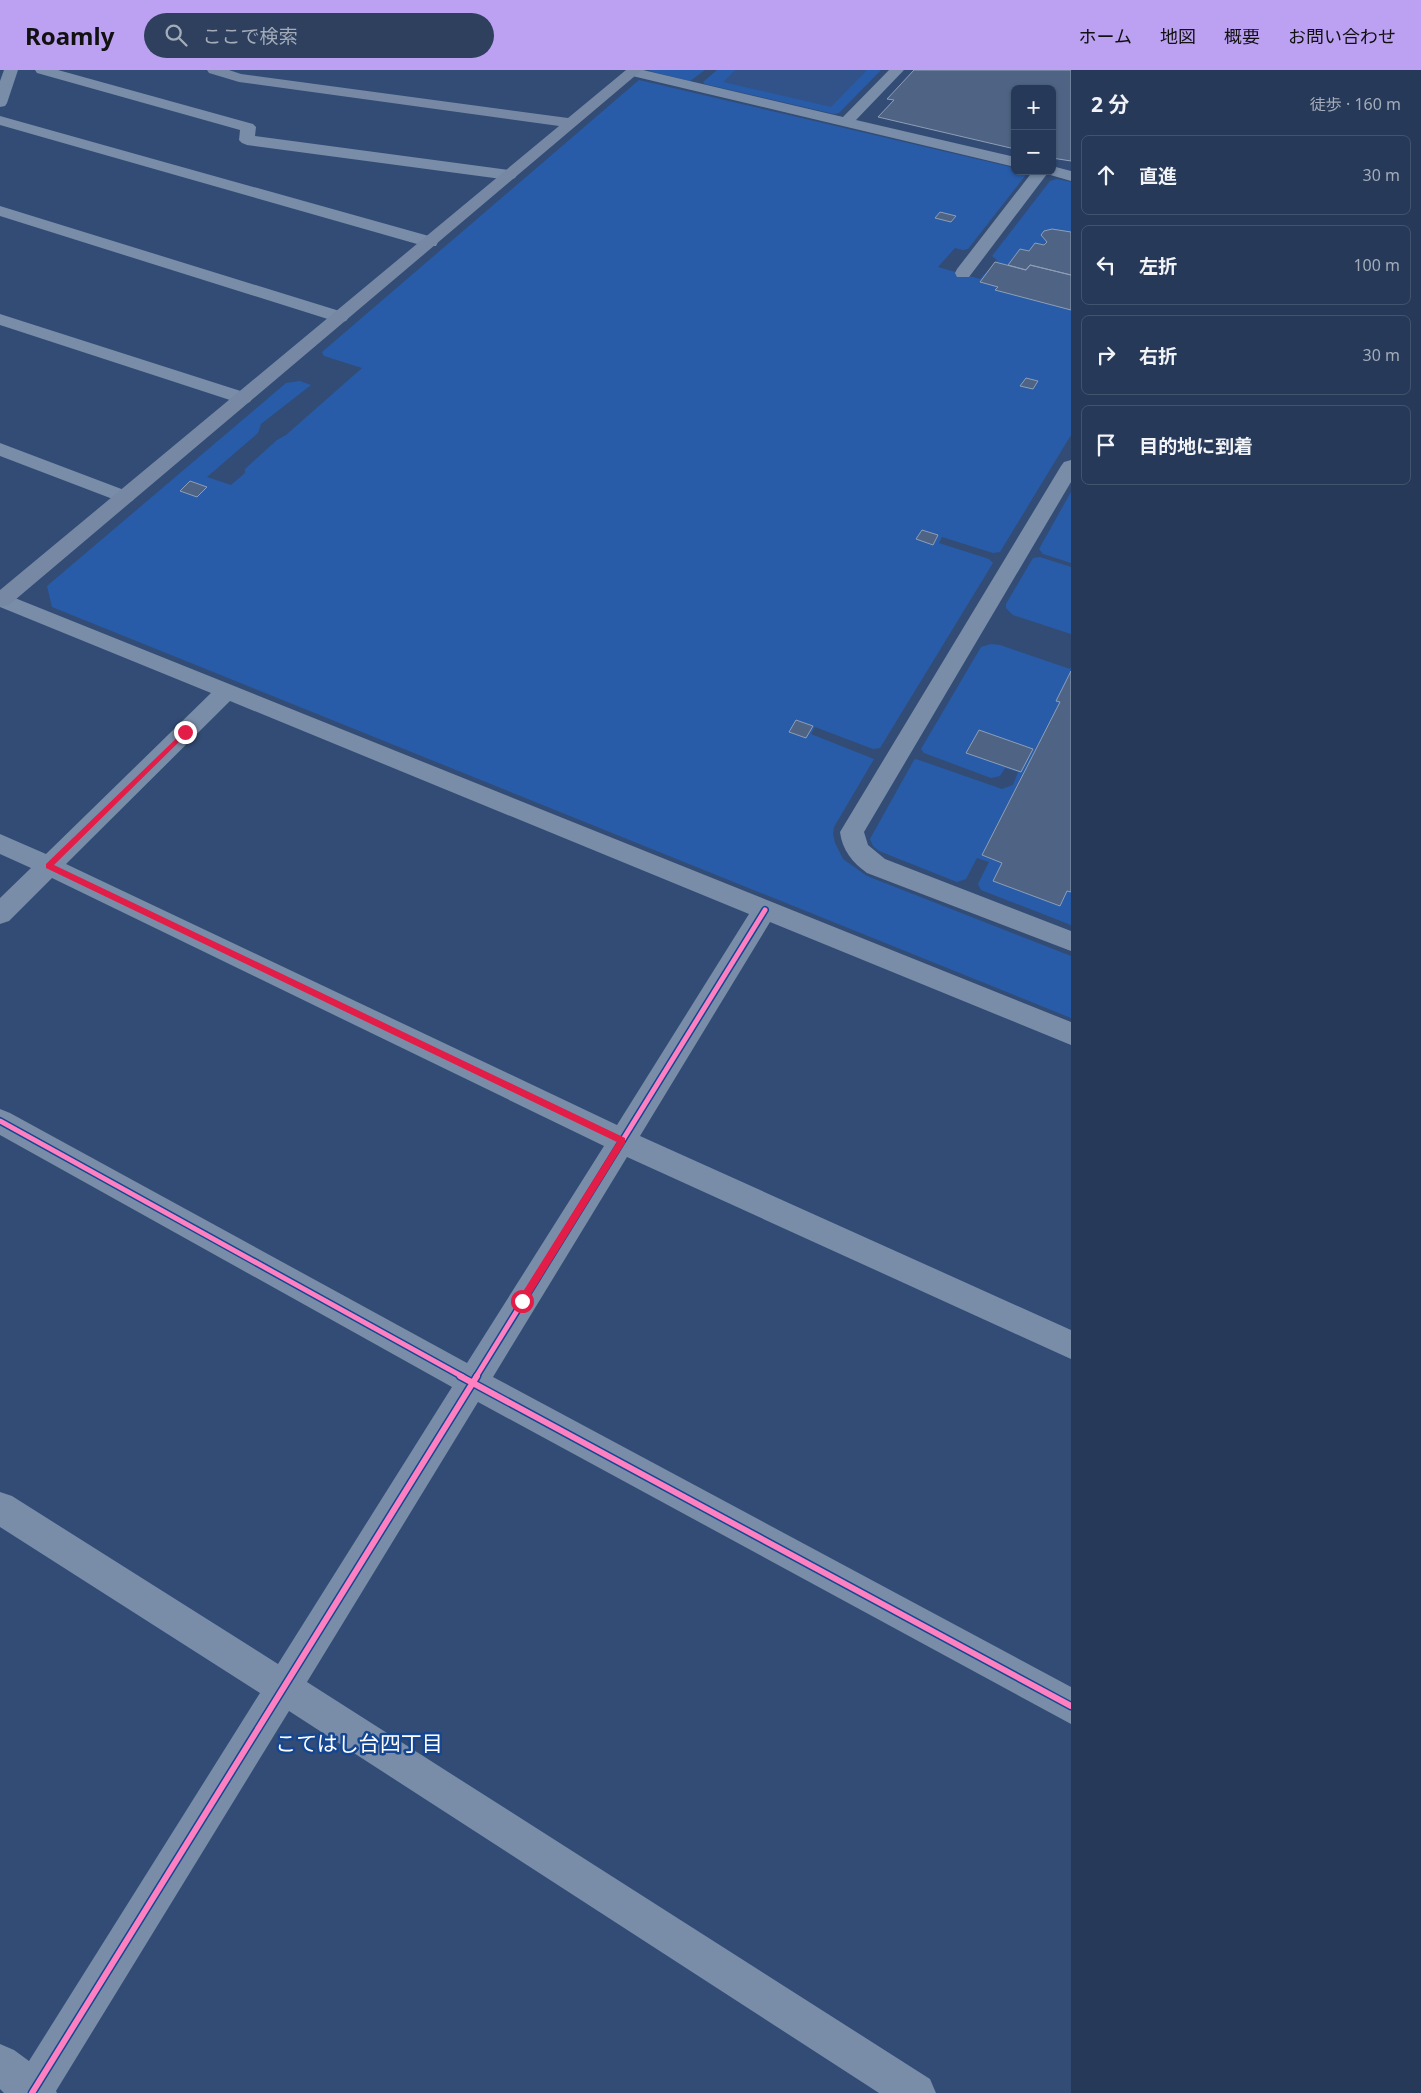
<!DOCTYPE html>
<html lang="ja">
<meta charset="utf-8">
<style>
:root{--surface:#263958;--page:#2e405e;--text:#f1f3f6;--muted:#a4acba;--line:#42536e;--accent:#bca0f2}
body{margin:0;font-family:"Noto Sans","Noto Sans JP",sans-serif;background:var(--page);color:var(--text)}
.controls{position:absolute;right:15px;top:15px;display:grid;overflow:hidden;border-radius:8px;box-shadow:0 1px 4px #0004}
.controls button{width:45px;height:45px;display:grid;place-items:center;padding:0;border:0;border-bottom:1px solid var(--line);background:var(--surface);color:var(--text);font:25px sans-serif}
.stop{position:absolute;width:15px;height:15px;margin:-11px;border:4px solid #e11d48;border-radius:50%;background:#fff}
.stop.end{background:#e11d48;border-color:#fff;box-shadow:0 1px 5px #0008}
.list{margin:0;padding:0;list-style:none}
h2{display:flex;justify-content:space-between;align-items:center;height:65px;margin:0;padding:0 20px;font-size:21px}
h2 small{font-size:16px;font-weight:400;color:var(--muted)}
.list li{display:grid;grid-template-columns:32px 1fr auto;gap:15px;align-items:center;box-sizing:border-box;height:80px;margin:0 10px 10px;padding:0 10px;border:1px solid var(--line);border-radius:8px}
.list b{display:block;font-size:19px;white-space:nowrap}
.list em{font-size:16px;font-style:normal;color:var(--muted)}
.icon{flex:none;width:28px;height:28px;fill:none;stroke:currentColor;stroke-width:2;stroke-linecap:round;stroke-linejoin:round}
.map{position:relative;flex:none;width:1071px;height:2023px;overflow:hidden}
header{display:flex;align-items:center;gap:30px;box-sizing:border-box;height:70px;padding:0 25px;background:var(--accent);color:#111}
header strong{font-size:24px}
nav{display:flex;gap:28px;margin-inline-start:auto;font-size:18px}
.search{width:350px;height:45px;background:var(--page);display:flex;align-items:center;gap:12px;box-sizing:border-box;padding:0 18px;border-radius:28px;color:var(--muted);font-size:19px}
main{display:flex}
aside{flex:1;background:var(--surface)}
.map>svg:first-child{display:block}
.green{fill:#285ca9}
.water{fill:#31538a}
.building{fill:#4f6484;stroke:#8e9eb6}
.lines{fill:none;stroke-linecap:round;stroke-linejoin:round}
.lane{fill:#798da8;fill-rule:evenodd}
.street{fill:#798da8;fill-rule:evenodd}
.secondary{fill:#7688a4;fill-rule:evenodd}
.cycleway-far1-casing{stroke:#154692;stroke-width:8}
.cycleway-casing{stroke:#154692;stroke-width:9}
.cycleway-far1{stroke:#ff80c0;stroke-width:5}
.cycleway{stroke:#ff80c0;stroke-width:6}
.route{fill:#e11d48}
.labels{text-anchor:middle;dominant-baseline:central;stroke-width:5;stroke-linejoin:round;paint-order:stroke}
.near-neighbourhood-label{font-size:21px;fill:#fff;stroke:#154692}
</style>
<header>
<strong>Roamly</strong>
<div class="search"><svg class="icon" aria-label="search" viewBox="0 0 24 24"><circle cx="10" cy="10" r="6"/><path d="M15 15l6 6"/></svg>ここで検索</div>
<nav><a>ホーム</a><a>地図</a><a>概要</a><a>お問い合わせ</a></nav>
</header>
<main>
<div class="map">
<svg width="1071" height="2023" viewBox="0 0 1071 2023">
<rect width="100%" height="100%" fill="#324c75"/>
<path class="green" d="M651,0H705L690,11L649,1Z
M717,0H881L839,43L834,44L705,14L703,12Z
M639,10L1015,98V101H1024L1025,106L968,179L963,180L955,178L938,197L980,209L997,190L992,186L1050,111L1057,109L1071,112V365L1000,482L993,483L942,467L939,473L989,489L993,493L880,678L873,679L815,657L811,664L874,689L834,757L833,764L835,773L843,789L867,806L1071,886V948L52,537L47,516L286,313L300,311L311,315L261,354L258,363L207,407L231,415L245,403V399L277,370L286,365L362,298L324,286L322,282Z
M1071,422V493L1043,484L1039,479Z
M1040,487L1071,497V564L1013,545L1006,538V534L1033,488Z
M991,574L1000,575L1070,599L1071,597V855L981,820L978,814L989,792L977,788L966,809L957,812L879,781L873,776L870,769L914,690L916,689L1002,719L1013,715L1018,702L1005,698L1000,706L991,708L924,683L921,679L981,577Z"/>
<path class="water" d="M735,0H867L831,37L723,12Z"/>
<path class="building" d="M914,0H1071V91L1052,88V19H1015V79L878,47L894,30L887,29Z
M940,142L956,146L951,152L935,148Z
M1052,159L1071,162V205L1030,195L1026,200L1008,195L1020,179L1029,181L1035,173L1044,175L1047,172L1041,165L1044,161Z
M995,192L1026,200L1030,195L1071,205V240L995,220L998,217L980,212Z
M1026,308L1038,311L1033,319L1020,316Z
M190,411L207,417L197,427L180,421Z
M922,460L938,465L933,475L916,469Z
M1071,601V822L1067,821L1060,836L993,811L1002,793L982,785L1060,632L1056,631Z
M796,650L813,656L806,668L789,662Z
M979,660L1033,679L1021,702L966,683Z"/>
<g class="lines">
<path class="lane" d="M627,0H643L843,47L889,0H904L856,50L1015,87V97L628,5L626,2Z
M1052,96L1071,101V111L1047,104L969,207H957L955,203L957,199L1033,101H1052Z
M1071,390V412L864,762L868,775L885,789L1071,861V881L867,803C853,793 842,780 840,762L1061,396L1064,392Z"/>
<path class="street" d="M4,0H18L7,33L5,36L0,37V11Z
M35,0H58L253,54L256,57L255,66L509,100L515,102L517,105L515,108L509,110L247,75L242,73L239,70L240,60L37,3Z
M0,46L436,168L438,172L436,176H424L0,55Z
M0,136L346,243L349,247L346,251L340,252L334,251L0,146Z
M0,244L250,324L252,328L250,332L243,334L236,332L0,255Z
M0,373L132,423L135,427L132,431L125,433L118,431L0,386Z
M0,522L1071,952V975L770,852L640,1066L1071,1260V1289L627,1087L493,1307L1071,1617V1654L478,1332L307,1612L930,2009L936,2023H879L289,1641L56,2021L57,2023H4L0,2019V1974L14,1980L29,1991L260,1623L0,1457V1422L12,1426L278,1594L452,1317L0,1065V1039L10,1043L467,1293L604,1076L52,808L9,851L0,854V828L31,798L0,784V764L46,784L211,623L0,537ZM230,631L749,844L617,1055L66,794Z"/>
<path class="secondary" d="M207,0H229L241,4L568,48L626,0H642L9,535L0,537V520L559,56L239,12L209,3Z"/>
<defs>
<path id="cycleway-far1" d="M0,1051L463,1307
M476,1307L765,840"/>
<path id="cycleway" d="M460,1306L1071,1636
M32,2023L477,1306"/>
</defs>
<use href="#cycleway-far1" class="cycleway-far1-casing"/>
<use href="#cycleway" class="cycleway-casing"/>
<use href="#cycleway-far1" class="cycleway-far1"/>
<use href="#cycleway" class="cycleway"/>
</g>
<path class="route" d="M185,660L188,662L187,664L54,795L625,1068V1073L525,1234H519V1228L617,1072L46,798V794Z"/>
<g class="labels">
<g class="near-neighbourhood-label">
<text x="359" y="1673">こてはし台四丁目</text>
</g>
</g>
</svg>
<div class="controls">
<button>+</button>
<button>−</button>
</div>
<div class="stop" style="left:522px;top:1231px"></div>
<div class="stop end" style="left:185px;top:662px"></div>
</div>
<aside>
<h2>2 分<small>徒歩 · 160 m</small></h2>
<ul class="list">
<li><svg class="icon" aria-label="ahead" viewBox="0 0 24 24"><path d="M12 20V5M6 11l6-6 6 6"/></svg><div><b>直進</b></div><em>30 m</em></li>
<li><svg class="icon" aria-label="left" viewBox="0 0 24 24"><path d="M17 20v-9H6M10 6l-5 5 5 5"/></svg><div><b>左折</b></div><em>100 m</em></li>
<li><svg class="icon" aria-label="right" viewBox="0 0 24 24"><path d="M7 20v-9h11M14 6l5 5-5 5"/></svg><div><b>右折</b></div><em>30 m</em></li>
<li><svg class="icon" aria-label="arrive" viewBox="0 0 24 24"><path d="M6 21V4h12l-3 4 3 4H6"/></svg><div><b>目的地に到着</b></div></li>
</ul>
</aside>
</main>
